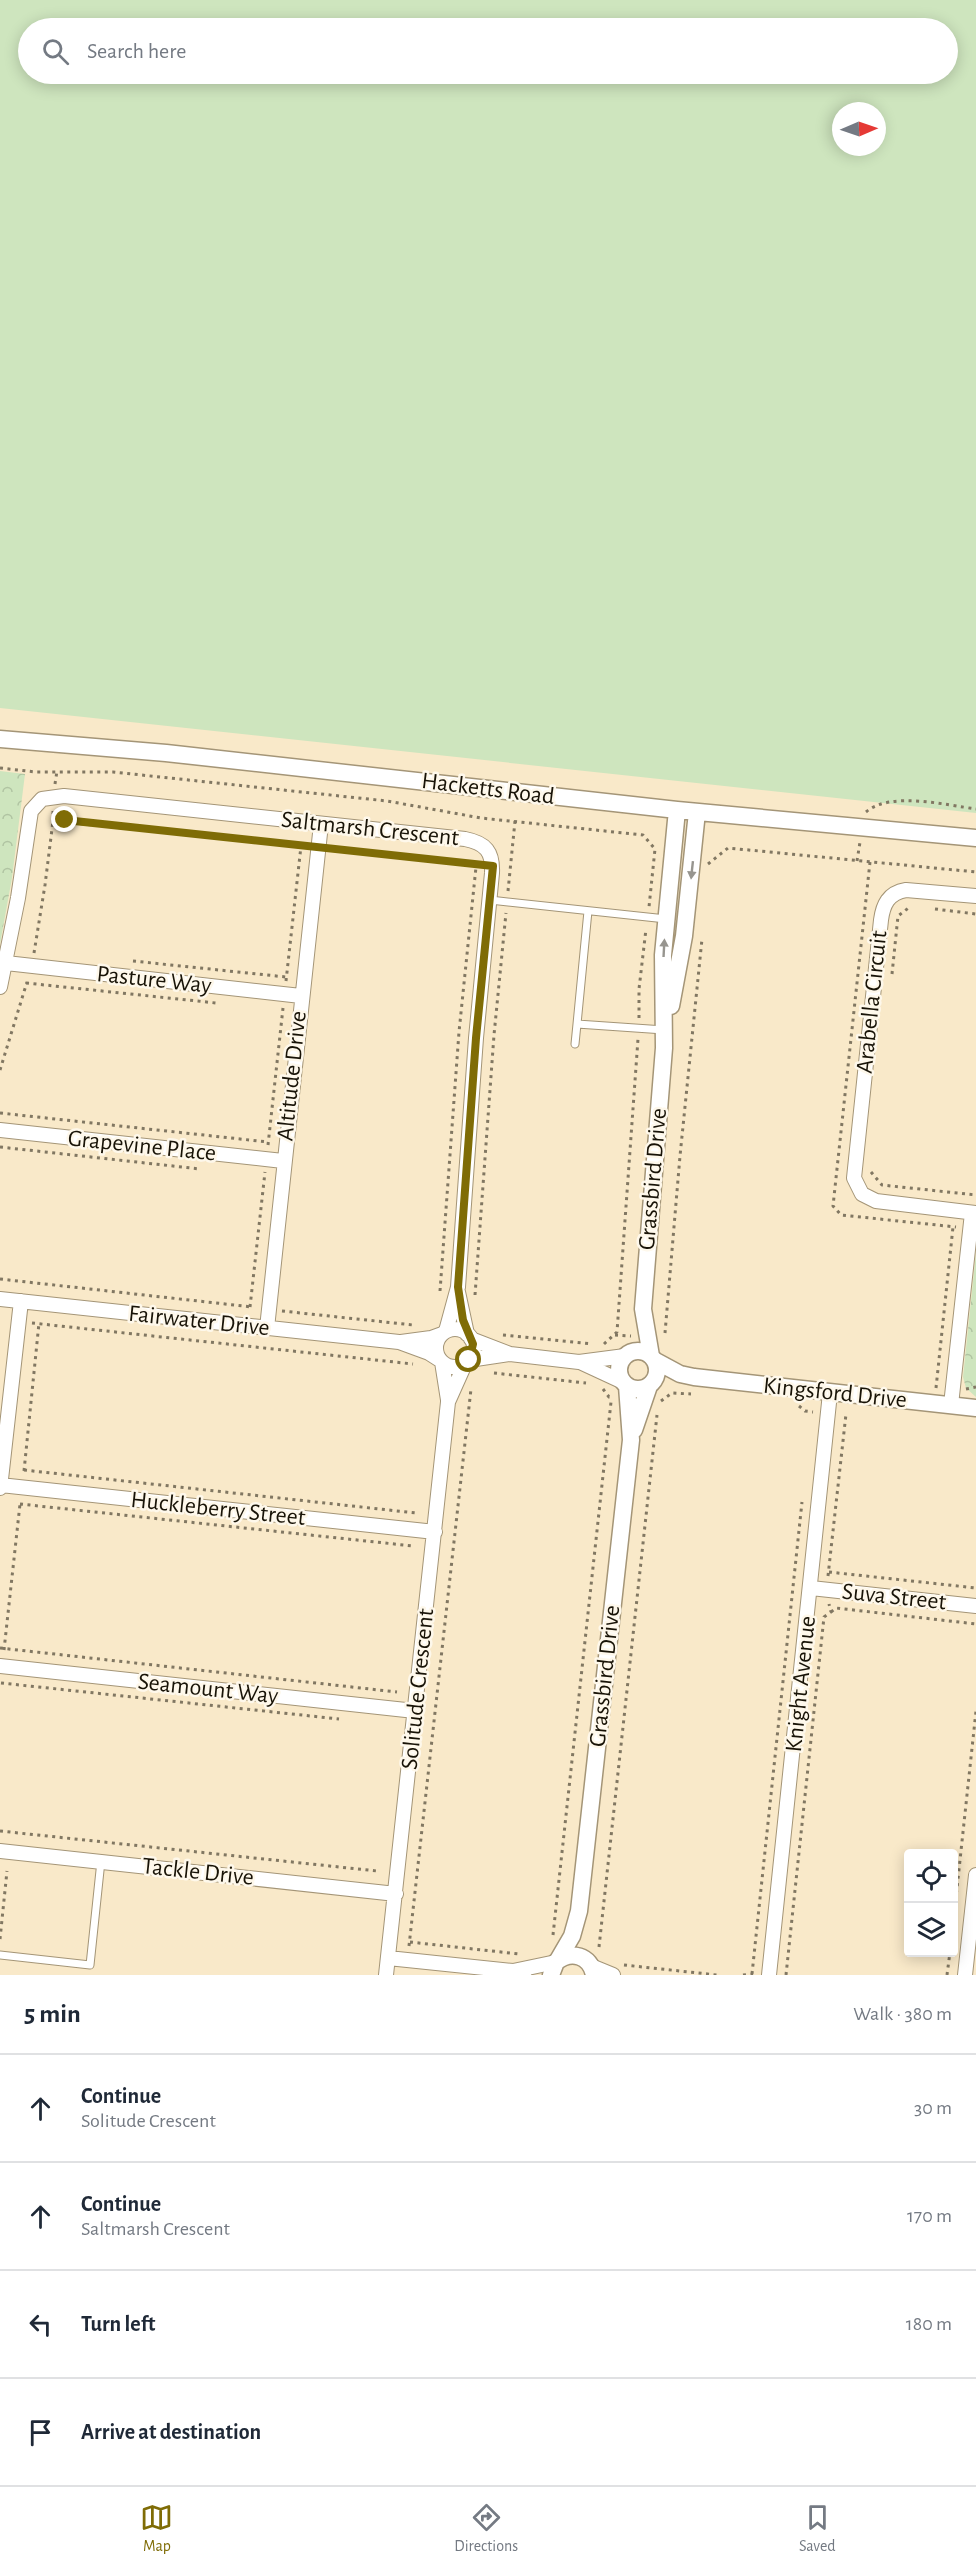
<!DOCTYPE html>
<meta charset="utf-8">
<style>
:root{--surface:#fff;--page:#f6f6f7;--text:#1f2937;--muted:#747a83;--line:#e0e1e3;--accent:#7f6c06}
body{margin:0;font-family:"Alegreya Sans",sans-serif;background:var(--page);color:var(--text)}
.controls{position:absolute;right:18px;bottom:18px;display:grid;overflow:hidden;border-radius:6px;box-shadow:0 3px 15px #0003}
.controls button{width:54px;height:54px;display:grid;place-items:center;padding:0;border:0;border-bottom:2px solid var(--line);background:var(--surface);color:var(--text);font:30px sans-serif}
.compass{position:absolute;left:832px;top:102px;width:54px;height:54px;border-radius:50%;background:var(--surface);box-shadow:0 3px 15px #0003;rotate:88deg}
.stop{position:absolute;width:18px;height:18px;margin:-14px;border:4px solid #7f6c06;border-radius:50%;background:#fff}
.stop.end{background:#7f6c06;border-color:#fff;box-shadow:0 2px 6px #0008}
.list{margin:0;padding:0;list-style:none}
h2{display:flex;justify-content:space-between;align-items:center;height:78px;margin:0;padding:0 24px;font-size:26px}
h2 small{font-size:20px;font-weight:400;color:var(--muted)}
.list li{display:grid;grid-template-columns:39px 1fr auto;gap:18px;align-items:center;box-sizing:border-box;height:108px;padding:0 24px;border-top:2px solid var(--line)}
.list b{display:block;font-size:22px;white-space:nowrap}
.list p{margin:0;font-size:20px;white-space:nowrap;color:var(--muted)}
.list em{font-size:20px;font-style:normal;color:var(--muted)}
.icon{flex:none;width:33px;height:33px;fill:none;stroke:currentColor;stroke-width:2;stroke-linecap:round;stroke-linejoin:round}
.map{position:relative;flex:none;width:976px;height:1975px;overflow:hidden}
.search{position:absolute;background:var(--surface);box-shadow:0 3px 15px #0003;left:18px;right:18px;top:18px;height:66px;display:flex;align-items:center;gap:15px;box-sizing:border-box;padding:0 21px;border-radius:33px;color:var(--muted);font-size:22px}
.sheet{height:510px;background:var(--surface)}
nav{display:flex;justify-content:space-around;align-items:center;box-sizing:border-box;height:84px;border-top:2px solid var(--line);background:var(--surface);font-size:16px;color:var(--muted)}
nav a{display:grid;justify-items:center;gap:3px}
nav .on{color:var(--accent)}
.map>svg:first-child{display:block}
.green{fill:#cee5be;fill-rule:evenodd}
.forest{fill:url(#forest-crowns)}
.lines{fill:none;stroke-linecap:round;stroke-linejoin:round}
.service-casing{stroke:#a49577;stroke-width:9}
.minor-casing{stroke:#a49577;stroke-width:16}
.tertiary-casing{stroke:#a49577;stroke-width:19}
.path{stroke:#817762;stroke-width:3;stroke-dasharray:3 4.5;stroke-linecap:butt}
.service{stroke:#fff;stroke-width:7}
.minor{stroke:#fff;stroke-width:14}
.tertiary{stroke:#fff;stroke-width:16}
.oneway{fill:#97958f}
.route{stroke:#7f6c06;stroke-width:8}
.labels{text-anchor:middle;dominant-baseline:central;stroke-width:5;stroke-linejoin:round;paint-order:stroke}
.street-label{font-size:24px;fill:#181307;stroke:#fef8eb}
</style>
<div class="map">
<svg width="976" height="1975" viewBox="0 0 976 1975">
<defs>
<pattern id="forest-crowns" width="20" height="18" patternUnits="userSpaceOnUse" patternTransform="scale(1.5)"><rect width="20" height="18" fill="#cee5be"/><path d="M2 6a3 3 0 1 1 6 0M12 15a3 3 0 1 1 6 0" fill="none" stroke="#b0c4a2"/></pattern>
</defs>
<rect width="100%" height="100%" fill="#f9e9c9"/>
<path class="green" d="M0,0H976V813L0,708ZM28,28H948V74H28ZM841,111H877V147H841Z"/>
<path class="forest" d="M0,771L25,774L12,878L0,944Z
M976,1253V1397L966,1388L963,1377Z"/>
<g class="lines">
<defs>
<path id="service" d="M490,900L666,919
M588,911L577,1024L664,1030
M575,1044L577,1024
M0,1955L90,1965L101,1861"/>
<path id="minor" d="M976,896L906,890C888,893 883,905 881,920L854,1178L862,1194L876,1201L976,1213
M6,963L301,996
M0,987L18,898L31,811L42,799L64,796L465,839C486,843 493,852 492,873L476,1038L458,1287L446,1331
M0,1130L283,1161
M458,1292L467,1334
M0,1299L399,1342L429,1353L440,1360
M267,1328L321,824
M436 1348a19 19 0 1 1 38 0a19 19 0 1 1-38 0Z
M471,1339L510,1354L579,1362L625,1356
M401,1342L431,1338L442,1334
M469,1360L510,1354
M442,1362L448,1400
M582,1363L623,1382
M951,1405L972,1213
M0,1485L435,1532
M0,1488L21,1301
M811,1588L976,1606
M0,1666L415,1711
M0,1851L396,1894
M388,1958L513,1971L524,1975
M591,1966L613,1975
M513,1971L556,1962
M386,1975L448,1402L465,1364
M769,1975L830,1393
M965,1975L976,1875"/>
<path id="tertiary" d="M0,739L166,753L677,810L976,838
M671,1006L684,936L697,812
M619 1370a19 19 0 1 1 38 0a19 19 0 1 1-38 0Z
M651,1356L643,1309L664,1048L663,955L677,810
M654,1360L680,1374L694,1377L976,1408
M634,1430L649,1386
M558,1960L572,1936L579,1911L631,1440L627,1386
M551,1975L556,1962C571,1950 590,1955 594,1975"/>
</defs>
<use href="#service" class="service-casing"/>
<use href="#minor" class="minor-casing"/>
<use href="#tertiary" class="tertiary-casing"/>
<path class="path" d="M0,768L36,772H113L387,801L481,818L643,835L655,849L649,907
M55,784L57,771
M53,811V821L305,846
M866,812C890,791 946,805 976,809
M333,849L478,865
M857,861L860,842
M870,862L833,1206L841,1215L956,1227
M708,864L728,848L976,872
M508,891L515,821
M935,909L976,914
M34,953L45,885L53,821
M133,961L286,977
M892,974L898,916L911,906
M286,981L301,846
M26,983L216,1003
M639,1018V989L646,929
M0,1070L27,982
M0,1113L268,1142
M268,1145L283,1008
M0,1147L200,1169
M871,1172L882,1185L976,1195
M0,1279L252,1307
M440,1291L459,1032L476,867
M475,1295L494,1035L506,913
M250,1307L265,1172
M282,1311L413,1325
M32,1323L413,1364
M665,1333L680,1156L702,939
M503,1335L592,1344
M615,1335L631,1336
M604,1344L617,1332L638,1039
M494,1373L586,1383
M936,1388L953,1227
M603,1389L609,1397H614
M966,1389L976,1387
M661,1401L672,1393L691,1394
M799,1406L805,1411L813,1412
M24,1470L416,1513
M24,1471L39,1323
M20,1504L413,1546
M829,1572L976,1588
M828,1576L846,1414
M831,1612L836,1608L976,1624
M0,1648L397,1692
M4,1650L20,1504
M1,1683L339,1719
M0,1831L377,1871
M954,1916L976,1711
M553,1935L611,1402
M0,1939L7,1871
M410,1942L519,1954
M409,1946L471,1389
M599,1947L657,1415
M624,1965L717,1975
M752,1974L802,1502
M743,1975L753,1974
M786,1975L824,1617L831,1612L829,1604
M947,1975L950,1952"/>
<use href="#service" class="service"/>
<use href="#minor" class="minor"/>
<use href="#tertiary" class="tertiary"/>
</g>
<defs><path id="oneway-solid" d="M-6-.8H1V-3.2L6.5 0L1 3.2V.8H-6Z" transform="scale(1.5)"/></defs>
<g class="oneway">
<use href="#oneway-solid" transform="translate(692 870) rotate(96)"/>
<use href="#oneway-solid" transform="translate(664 948) rotate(-87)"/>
</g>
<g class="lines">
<path class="route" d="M65,820L493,866L476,1038L458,1287L463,1320L473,1344L469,1360"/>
</g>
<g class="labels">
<g class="street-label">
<text transform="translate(488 789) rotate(7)">Hacketts Road</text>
<text transform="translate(370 829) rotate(6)">Saltmarsh Crescent</text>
<text transform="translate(154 980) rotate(6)">Pasture Way</text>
<text transform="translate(872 1002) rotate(-84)">Arabella Circuit</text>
<text transform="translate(292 1076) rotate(-84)">Altitude Drive</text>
<text transform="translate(142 1146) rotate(6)">Grapevine Place</text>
<text transform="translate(653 1179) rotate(-85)">Grassbird Drive</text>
<text transform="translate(199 1321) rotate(6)">Fairwater Drive</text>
<text transform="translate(835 1393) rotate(6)">Kingsford Drive</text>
<text transform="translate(218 1509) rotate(6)">Huckleberry Street</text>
<text transform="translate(894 1597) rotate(6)">Suva Street</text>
<text transform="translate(605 1676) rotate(-84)">Grassbird Drive</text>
<text transform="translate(801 1684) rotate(-84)">Knight Avenue</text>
<text transform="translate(208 1689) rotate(6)">Seamount Way</text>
<text transform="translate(418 1689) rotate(-84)">Solitude Crescent</text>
<text transform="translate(198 1872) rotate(6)">Tackle Drive</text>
</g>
</g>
</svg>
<div class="controls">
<button><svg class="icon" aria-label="locate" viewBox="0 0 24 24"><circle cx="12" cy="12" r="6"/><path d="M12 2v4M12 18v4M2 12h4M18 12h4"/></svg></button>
<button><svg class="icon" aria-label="layers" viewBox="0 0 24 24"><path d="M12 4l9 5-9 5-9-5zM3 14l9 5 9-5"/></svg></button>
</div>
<svg class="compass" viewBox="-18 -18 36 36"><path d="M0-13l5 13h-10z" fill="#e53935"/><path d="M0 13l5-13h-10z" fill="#747a83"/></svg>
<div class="stop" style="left:469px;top:1360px"></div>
<div class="stop end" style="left:65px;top:820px"></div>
<div class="search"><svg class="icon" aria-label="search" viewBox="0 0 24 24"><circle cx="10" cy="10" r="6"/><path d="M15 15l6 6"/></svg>Search here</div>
</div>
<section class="sheet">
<h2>5 min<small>Walk · 380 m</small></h2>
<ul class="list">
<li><svg class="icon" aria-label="ahead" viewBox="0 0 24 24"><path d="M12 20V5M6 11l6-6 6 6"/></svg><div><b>Continue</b><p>Solitude Crescent</p></div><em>30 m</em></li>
<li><svg class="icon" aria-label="ahead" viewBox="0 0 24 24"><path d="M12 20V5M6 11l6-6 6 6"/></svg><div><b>Continue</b><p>Saltmarsh Crescent</p></div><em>170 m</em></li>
<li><svg class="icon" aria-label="left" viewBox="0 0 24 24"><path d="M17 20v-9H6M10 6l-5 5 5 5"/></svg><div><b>Turn left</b></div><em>180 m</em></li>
<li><svg class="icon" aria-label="arrive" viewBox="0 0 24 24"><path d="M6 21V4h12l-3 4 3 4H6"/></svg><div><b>Arrive at destination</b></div></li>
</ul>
</section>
<nav>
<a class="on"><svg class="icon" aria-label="map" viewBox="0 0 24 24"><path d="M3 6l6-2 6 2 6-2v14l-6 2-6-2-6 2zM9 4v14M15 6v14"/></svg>Map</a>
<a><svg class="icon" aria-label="directions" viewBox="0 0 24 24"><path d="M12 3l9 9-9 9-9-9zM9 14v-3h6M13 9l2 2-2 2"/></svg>Directions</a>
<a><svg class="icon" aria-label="saved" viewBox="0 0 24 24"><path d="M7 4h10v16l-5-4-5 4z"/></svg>Saved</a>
</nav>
